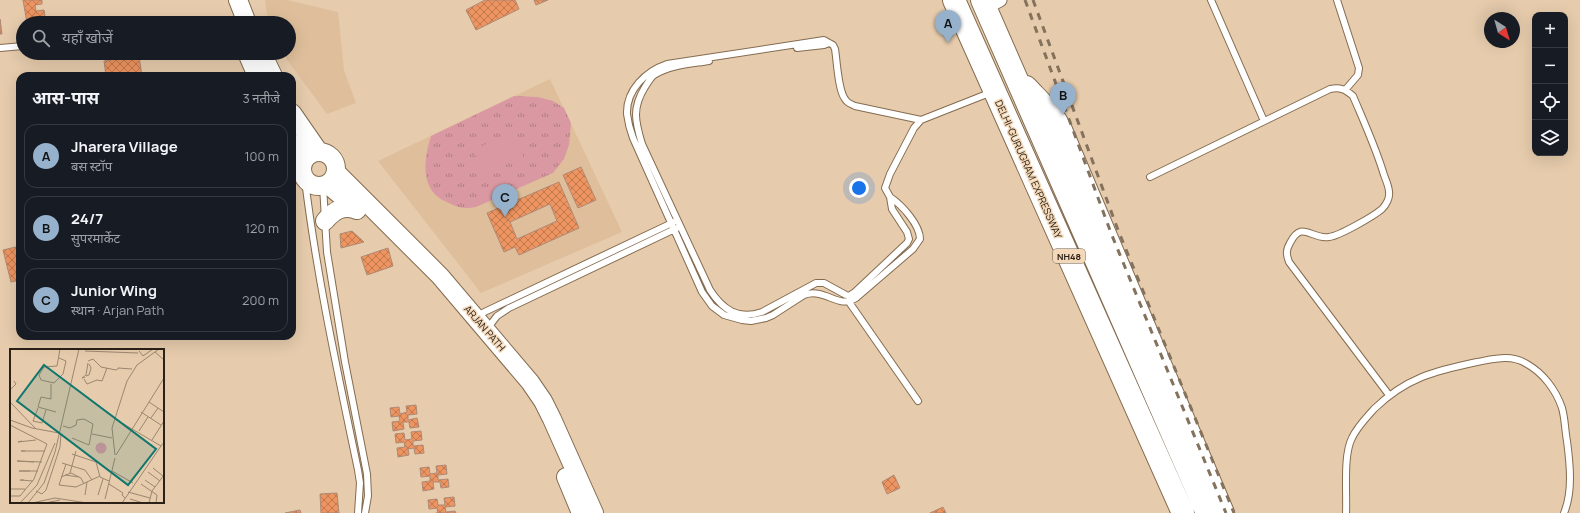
<!DOCTYPE html>
<html lang="hi">
<meta charset="utf-8">
<style>
:root{--surface:#171b24;--page:#242831;--text:#f1f3f6;--muted:#9ea1a6;--line:#363941;--accent:#96b1cb}
body{margin:0;font-family:Manrope,"Noto Sans Devanagari",sans-serif;background:var(--page);color:var(--text)}
.controls{position:absolute;right:12px;top:12px;display:grid;overflow:hidden;border-radius:8px;box-shadow:0 4px 16px #0002}
.controls button{width:36px;height:36px;display:grid;place-items:center;padding:0;border:0;border-bottom:1px solid var(--line);background:var(--surface);color:var(--text);font:20px sans-serif}
.compass{position:absolute;left:1484px;top:12px;width:36px;height:36px;border-radius:50%;background:var(--surface);box-shadow:0 4px 16px #0002;rotate:143deg}
.you{position:absolute;left:859px;top:188px;width:14px;height:14px;margin:-10px;border:3px solid #fff;border-radius:50%;background:#1a73e8;box-shadow:0 0 0 6px #1a73e833}
.badge{display:grid;place-items:center;width:26px;height:26px;border-radius:50%;background:var(--accent);color:#111;font-size:13px;font-weight:700}
.pin{position:absolute;translate:-50% -33px;filter:drop-shadow(0 1px 2px #0008)}
.pin::after{content:'';position:absolute;top:21px;width:14px;height:12px;background:inherit;clip-path:polygon(0 0,100% 0,50% 100%)}
.list{margin:0;padding:0;list-style:none}
h2{display:flex;justify-content:space-between;align-items:center;height:52px;margin:0;padding:0 16px;font-size:17px}
h2 small{font-size:13px;font-weight:400;color:var(--muted)}
.list li{display:grid;grid-template-columns:26px 1fr auto;gap:12px;align-items:center;box-sizing:border-box;height:64px;margin:0 8px 8px;padding:0 8px;border:1px solid var(--line);border-radius:12px}
.list b{display:block;font-size:15px;white-space:nowrap}
.list p{margin:0;font-size:13px;white-space:nowrap;color:var(--muted)}
.list em{font-size:13px;font-style:normal;color:var(--muted)}
.icon{flex:none;width:22px;height:22px;fill:none;stroke:currentColor;stroke-width:2;stroke-linecap:round;stroke-linejoin:round}
.map{position:relative;flex:none;width:1580px;height:513px;overflow:hidden}
.search{position:absolute;background:var(--surface);box-shadow:0 4px 16px #0002;left:16px;top:16px;width:280px;height:44px;display:flex;align-items:center;gap:10px;box-sizing:border-box;padding:0 14px;border-radius:22px;color:var(--muted);font-size:15px}
.panel{position:absolute;background:var(--surface);box-shadow:0 4px 16px #0002;left:16px;top:72px;width:280px;height:268px;border-radius:12px}
.map>svg:first-child{display:block}
.built{fill:#dfbf9b}
.grass{fill:url(#grass-tufts)}
.garden{fill:#da99a2}
.building{fill:url(#building-cross-hatch);stroke:#ad8a77;fill-rule:evenodd}
.lines{fill:none;stroke-linecap:round;stroke-linejoin:round}
.lane-casing{stroke:#846c50;stroke-width:8}
.street-casing{stroke:#846c50;stroke-width:15}
.secondary-casing{stroke:#846c50;stroke-width:20}
.highway-casing{stroke:#846c50;stroke-width:24}
.lane{stroke:#fff;stroke-width:6}
.street{stroke:#fff;stroke-width:13}
.secondary{stroke:#fff;stroke-width:18}
.highway{stroke:#fff;stroke-width:22}
.rail{stroke:#84725d;stroke-width:3;stroke-dasharray:7 7;stroke-linecap:butt}
.labels{text-anchor:middle;dominant-baseline:central;stroke-width:3;stroke-linejoin:round;paint-order:stroke}
.shield{fill:#f3d8b9;stroke:#675847;stroke-width:1}
.shield-label{font-size:9px;font-weight:bold;fill:#2b2116}
.street-label{font-size:10px;fill:#2b2116;stroke:#f3d8b9}
.inset-road{fill:none;stroke:#9b8770;stroke-width:1}
.view{fill:#0f766e;fill-opacity:0.15;stroke:#0f766e;stroke-width:2}
.inset-edge{fill:none;stroke:#2b2116;stroke-width:2}
</style>
<div class="map">
<svg width="1580" height="513" viewBox="0 0 1580 513">
<defs>
<pattern id="grass-tufts" width="24" height="20" patternUnits="userSpaceOnUse"><rect width="24" height="20" fill="#da99a2"/><path d="M3 7l-1-3M5 7V3M7 7l1-3M15 17l-1-3M17 17v-4M19 17l1-3" fill="none" stroke="#b17c83"/></pattern>
<pattern id="building-cross-hatch" width="8" height="8" patternUnits="userSpaceOnUse"><rect width="8" height="8" fill="#ed9460"/><path d="M0 0l8 8M0 8l8-8" fill="none" stroke="#c0784e"/></pattern>
</defs>
<rect width="100%" height="100%" fill="#e6cbac"/>
<path class="built" d="M265,0H287L338,12L344,70L356,103L327,114L282,53H289V23H268Z
M550,79L622,232L481,293L378,161Z"/>
<path class="grass" d="M514,96L538,97L553,101L564,108L571,123L569,145L564,159L553,173L476,207C466,209 458,208 449,203C446,201 441,200 438,197C420,183 425,155 431,136Z"/>
<path class="garden" d="M512,133L523,157L484,174L473,150Z"/>
<path class="building" d="M23,0H42V4L35,5L36,11L44,10L46,23H27Z
M485,0H515L519,9L476,30L466,10Z
M534,0H548L536,5Z
M0,19L2,34H0Z
M139,56L142,76H106L104,61Z
M581,167L596,200L578,208L563,175Z
M559,182L579,228L519,255L515,247L504,252L487,213ZM550,204L557,221L517,239L510,222Z
M352,231L364,242L341,248L340,234Z
M20,246V280L11,282L3,250Z
M388,248L393,266L367,275L361,257Z
M416,405L417,414L408,415V420L417,418L419,427L410,428L409,422H403L404,429L393,431L392,422L400,421L399,416L391,417L390,408L399,407L400,414L407,412L406,406Z
M421,431L422,440L413,441V446L423,445L424,453L415,454L414,448L408,449L409,455L398,457L397,448L405,447L404,442L396,443L395,434L404,433L405,440L412,439L411,432Z
M446,465L447,474L438,475V480L448,479L449,487L441,488L440,482H433L434,489L423,491L422,482L430,481V476L421,477L420,468L429,467L430,474L437,473L436,466Z
M894,475L900,488L887,494L882,482Z
M337,493L339,513H321L320,494Z
M454,497L455,506L445,507L446,512L455,511L456,513H436H438L437,508L429,509L428,500L437,499L438,505H445L444,498Z
M943,507L946,513H930Z
M300,510L301,513H285Z"/>
<g class="lines">
<defs>
<path id="lane" d="M1211,0L1264,121
M1337,0L1359,68L1358,75L1346,89
M228,23L244,21
M0,48L23,46
M797,48L824,45L829,43
M709,61C691,64 670,65 654,75C650,78 648,83 645,87C632,108 635,121 642,144L710,290C723,310 738,320 762,312L816,283H824L846,295L849,296L855,292L907,243L909,239L907,232L892,209L890,197L885,188L890,174L914,128L921,120L992,92
M1150,177L1330,89C1340,87 1345,89 1353,96C1364,122 1376,148 1384,175C1386,180 1389,187 1389,192C1390,198 1386,205 1382,209C1374,216 1339,236 1329,237C1311,240 1302,219 1290,243C1286,250 1286,254 1289,262L1389,395
M305,180C317,278 338,374 358,470L360,483L358,513
M323,186L327,252L345,362L367,474L368,496L365,513
M890,197C902,205 920,225 920,239L913,249L856,298C838,310 825,287 804,295L773,315L766,318L751,321L742,320L724,315L712,306L702,292L633,138C630,130 628,122 627,114C626,90 646,71 667,64L824,40L833,45L835,49C837,61 838,90 845,99C847,103 851,104 855,106L921,120
M849,302L918,401
M476,316L674,222
M487,329L497,316L509,308L677,228
M1346,513C1347,493 1343,455 1352,438C1357,427 1366,418 1374,409C1406,378 1434,371 1477,362C1494,359 1511,354 1527,364C1543,373 1556,390 1562,408C1565,418 1565,431 1567,441C1570,464 1573,492 1564,513"/>
<path id="street" d="M985,8L1000,0"/>
<path id="secondary" d="M238,0L247,23
M247,53L257,76
M262,53L273,76
M292,113L319,152
M292,143L303,162
M302 169a17 17 0 1 1 34 0a17 17 0 1 1-34 0Z
M336,172L440,276L530,382L543,401L552,419L594,513
M327,184L353,206
M325,221C334,210 343,205 357,210
M566,477L581,513"/>
<path id="highway" d="M954,0L1183,513
M982,0L1207,513
M1026,87C1039,101 1053,113 1061,130L1223,513"/>
</defs>
<use href="#lane" class="lane-casing"/>
<use href="#street" class="street-casing"/>
<use href="#secondary" class="secondary-casing"/>
<use href="#highway" class="highway-casing"/>
<use href="#lane" class="lane"/>
<use href="#street" class="street"/>
<use href="#secondary" class="secondary"/>
<use href="#highway" class="highway"/>
<path class="rail" d="M1025,0L1111,233L1226,513
M1033,0L1118,230L1234,513"/>
</g>
<g class="labels">
<rect class="shield" x="1053" y="249" width="32" height="14" rx="3"/>
<g class="shield-label">
<text x="1069" y="256">NH48</text>
</g>
<g class="street-label">
<text transform="translate(1029 169) rotate(66)">DELHI-GURUGRAM EXPRESSWAY</text>
<text transform="translate(485 328) rotate(49)">ARJAN PATH</text>
</g>
</g>
<g transform="translate(10 349)">
<rect width="154" height="154" fill="#e6cbac"/>
<path d="M85.5 99a5.5 5.5 0 1 1 11 0a5.5 5.5 0 1 1-11 0Z" fill="#da99a2"/>
<path class="inset-road" d="M75,2L128,4M129,2L133,7L143,0M145,3L154,11M49,9L56,12L53,25L44,34L31,31L29,26L34,18L47,17L50,0M78,12L83,10L91,18L106,21L109,19M108,19L122,20M76,27L79,26L81,19L79,15M75,28L72,29L76,26L78,14M74,30L77,35L87,31L92,32L97,19M41,35V50L31,48L28,58L46,63M0,41L6,35L4,32M0,53L26,80M139,53L154,63M28,59L23,72L32,74L36,61M131,63L151,76M141,69L148,59M105,70L151,97L154,93M0,71L22,79L49,84M0,76L37,95L24,130L10,147H0M53,77L60,79L66,76L67,71L74,70L83,75L79,96L62,89M129,82L138,68M82,85L102,89M142,91L154,72M12,92L8,93L26,91M15,102H11H35M62,105L86,113L90,128L99,132M105,106L102,79L117,32L127,16L149,0M106,106L154,29M7,112L32,113M7,112L24,113M52,114L75,121L82,131M56,115L49,136L66,138L90,127M143,119L153,127M20,122H9H28M102,122L123,134M138,123L150,132M60,124L66,102M55,126L69,128M51,128L61,124L71,129L74,135M14,131H10L23,132M135,131L145,138M99,135L113,144L112,146L115,149M131,135L147,146L146,154M0,140H15M26,142L32,145L36,141L50,98L51,85M118,143L140,149M75,146L77,133M88,146L93,130M95,150L105,109M120,150L133,154M10,154L27,136L45,94M18,154L34,134L45,103L69,0M22,154L45,149L77,154M35,154L50,151M112,154L151,97M139,154L142,142L154,126"/>
<path class="view" d="M34,16L146,100L118,136L7,52Z"/>
<rect width="154" height="154" class="inset-edge"/>
</g>
</svg>
<div class="controls">
<button>+</button>
<button>−</button>
<button><svg class="icon" aria-label="locate" viewBox="0 0 24 24"><circle cx="12" cy="12" r="6"/><path d="M12 2v4M12 18v4M2 12h4M18 12h4"/></svg></button>
<button><svg class="icon" aria-label="layers" viewBox="0 0 24 24"><path d="M12 4l9 5-9 5-9-5zM3 14l9 5 9-5"/></svg></button>
</div>
<svg class="compass" viewBox="-18 -18 36 36"><path d="M0-13l5 13h-10z" fill="#e53935"/><path d="M0 13l5-13h-10z" fill="#9ea1a6"/></svg>
<div class="you"></div>
<div class="pin badge" style="left:948px;top:43px">A</div>
<div class="pin badge" style="left:1063px;top:115px">B</div>
<div class="pin badge" style="left:505px;top:217px">C</div>
<div class="search"><svg class="icon" aria-label="search" viewBox="0 0 24 24"><circle cx="10" cy="10" r="6"/><path d="M15 15l6 6"/></svg>यहाँ खोजें</div>
<section class="panel">
<h2>आस-पास<small>3 नतीजे</small></h2>
<ul class="list">
<li><span class="badge">A</span><div><b>Jharera Village</b><p>बस स्टॉप</p></div><em>100 m</em></li>
<li><span class="badge">B</span><div><b>24/7</b><p>सुपरमार्केट</p></div><em>120 m</em></li>
<li><span class="badge">C</span><div><b>Junior Wing</b><p>स्थान · Arjan Path</p></div><em>200 m</em></li>
</ul>
</section>
</div>
